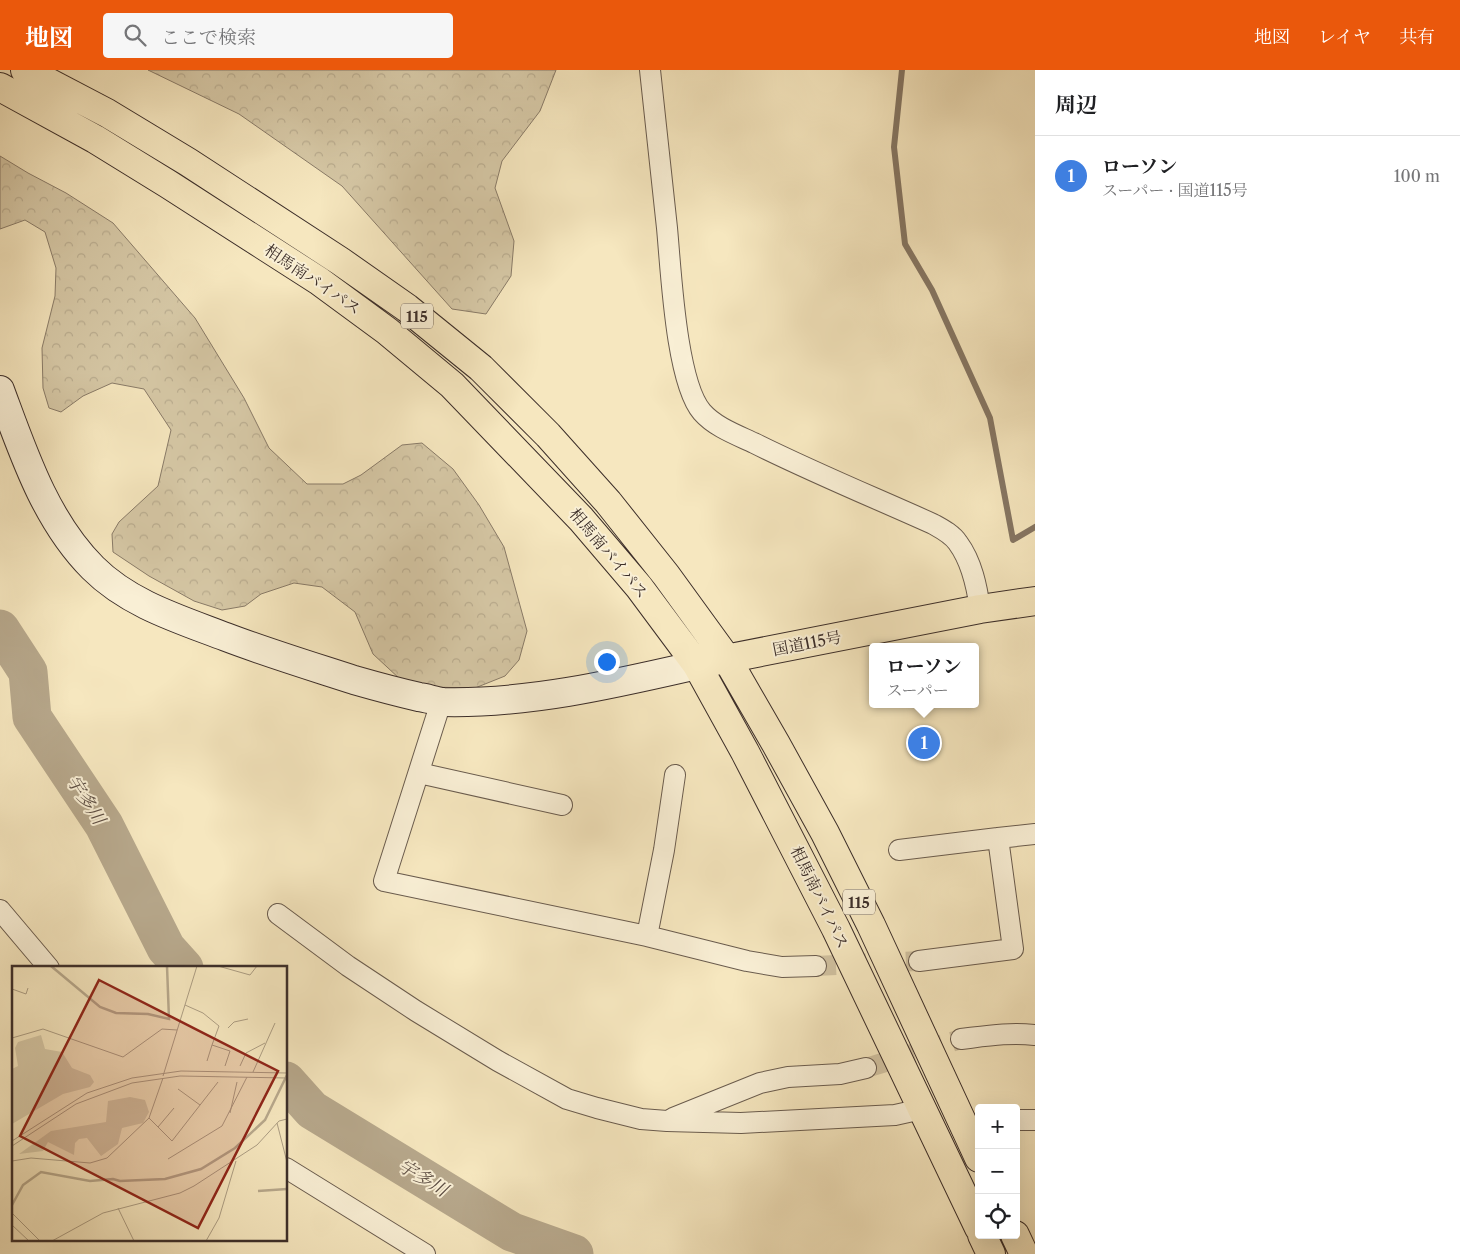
<!DOCTYPE html>
<html lang="ja">
<meta charset="utf-8">
<style>
:root{--surface:#fff;--page:#f6f6f6;--text:#202124;--muted:#757577;--line:#e0e0e0;--accent:#ea580c}
body{margin:0;font-family:"Libre Caslon Text","Noto Serif JP",serif;background:var(--page);color:var(--text)}
.controls{position:absolute;right:15px;bottom:15px;display:grid;overflow:hidden;border-radius:5px;box-shadow:0 5px 20px #0002}
.controls button{width:45px;height:45px;display:grid;place-items:center;padding:0;border:0;border-bottom:1px solid var(--line);background:var(--surface);color:var(--text);font:25px sans-serif}
.you{position:absolute;left:606px;top:591px;width:18px;height:18px;margin:-12px;border:4px solid #fff;border-radius:50%;background:#1a73e8;box-shadow:0 0 0 8px #1a73e833}
.badge{display:grid;place-items:center;width:32px;height:32px;border-radius:50%;background:var(--accent);color:#fff;font-size:16px;font-weight:700}
.pin{position:absolute;translate:-50% -50%;border:2px solid #fff;box-shadow:0 1px 5px #0006}
.popup{position:absolute;left:869px;top:573px;width:110px;height:65px;box-sizing:border-box;display:grid;place-content:center;border-radius:5px;background:var(--surface);filter:drop-shadow(0 1px 4px #0005);font-size:16px;white-space:nowrap;color:var(--muted)}
.popup b{font-size:19px;color:var(--text)}
.popup::after{content:'';position:absolute;left:50%;top:100%;margin-left:-10px;border:10px solid transparent;border-top-color:var(--surface)}
.list{margin:0;padding:0;list-style:none}
h2{display:flex;justify-content:space-between;align-items:center;height:65px;margin:0;padding:0 20px;font-size:21px}
h2 small{font-size:16px;font-weight:400;color:var(--muted)}
.list li{display:grid;grid-template-columns:32px 1fr auto;gap:15px;align-items:center;box-sizing:border-box;height:80px;padding:0 20px;border-top:1px solid var(--line)}
.list b{display:block;font-size:19px;white-space:nowrap}
.list p{margin:0;font-size:16px;white-space:nowrap;color:var(--muted)}
.list em{font-size:16px;font-style:normal;color:var(--muted)}
.icon{flex:none;width:28px;height:28px;fill:none;stroke:currentColor;stroke-width:2;stroke-linecap:round;stroke-linejoin:round}
.map{position:relative;flex:none;width:1035px;height:1184px;overflow:hidden}
header{display:flex;align-items:center;gap:30px;box-sizing:border-box;height:70px;padding:0 25px;background:var(--accent);color:#fff}
header strong{font-size:24px}
nav{display:flex;gap:28px;margin-inline-start:auto;font-size:18px}
.search{width:350px;height:45px;background:var(--page);display:flex;align-items:center;gap:12px;box-sizing:border-box;padding:0 18px;border-radius:5px;color:var(--muted);font-size:19px}
main{display:flex}
aside{flex:1;background:var(--surface)}
.map>svg:first-child{display:block}
.forest{fill:url(#forest-crowns);stroke:#897b68}
.lines{fill:none;stroke-linecap:round;stroke-linejoin:round}
.stream{stroke:#867764;stroke-width:6}
.river{stroke:#b7a88c;stroke-width:39}
.street-tunnel{stroke:#d1c2a1;stroke-width:20;stroke-dasharray:20 10;stroke-linecap:butt}
.street-casing{stroke:#6a5c4e;stroke-width:22}
.secondary-casing{stroke:#3c2e29;stroke-width:30}
.highway-casing{stroke:#3c2e29;stroke-width:30}
.street{stroke:#f9efd5;stroke-width:20}
.secondary{stroke:#f9efd5;stroke-width:28}
.highway{stroke:#f6e7bf;stroke-width:28}
.labels{text-anchor:middle;dominant-baseline:central;stroke-width:4;stroke-linejoin:round;paint-order:stroke}
.shield{fill:#f9efd5;stroke:#75685d;stroke-width:1}
.shield-label{font-size:15px;font-weight:bold;fill:#3c2e29}
.street-label{font-size:16px;fill:#3c2e29;stroke:#f9efd5}
.water-label{font-size:18px;font-style:italic;fill:#5b4c42;stroke:#f9efd5}
.inset-river{fill:none;stroke:#b7a88c;stroke-width:2.5}
.inset-road{fill:none;stroke:#ac9d83;stroke-width:1}
.view{fill:#8f2418;fill-opacity:0.15;stroke:#8f2418;stroke-width:2.5}
.inset-edge{fill:none;stroke:#3c2e29;stroke-width:2.5}
</style>
<header>
<strong>地図</strong>
<div class="search"><svg class="icon" aria-label="search" viewBox="0 0 24 24"><circle cx="10" cy="10" r="6"/><path d="M15 15l6 6"/></svg>ここで検索</div>
<nav><a>地図</a><a>レイヤ</a><a>共有</a></nav>
</header>
<main>
<div class="map">
<svg width="1035" height="1184" viewBox="0 0 1035 1184">
<defs>
<pattern id="forest-crowns" width="20" height="18" patternUnits="userSpaceOnUse" patternTransform="scale(1.25)"><rect width="20" height="18" fill="#d6c8a6"/><path d="M2 6a3 3 0 1 1 6 0M12 15a3 3 0 1 1 6 0" fill="none" stroke="#b9ac8f"/></pattern>
</defs>
<rect width="100%" height="100%" fill="#f6e7bf"/>
<filter id="stains"><feTurbulence type="fractalNoise" baseFrequency=".004" numOctaves="4"/><feColorMatrix values="0 0 0 0 .2 0 0 0 0 .09 0 0 0 0 .02 0 0 0 .5 -.17"/></filter>
<radialGradient id="worn" r=".72"><stop offset=".6" stop-color="#630" stop-opacity="0"/><stop offset="1" stop-color="#630" stop-opacity=".3"/></radialGradient>
<path class="forest" d="M148,0H556L540,41L502,91L495,118L514,171L511,206L486,244L452,239L342,116L239,44Z
M0,86L28,103L66,123L113,153L195,248L244,328L269,378L307,414H343L361,405L402,375L422,373L453,399L479,435L504,477L527,561L519,590L505,606L475,618L428,617L401,610L373,584L355,542L322,517L294,513L261,524L245,536L222,540L194,531L149,506L113,482L112,464L119,452L158,416L171,360L144,319L112,313L83,326L61,342L49,338L43,318L42,278L55,226L56,198L45,162L25,150L0,159Z"/>
<g class="lines">
<path class="stream" d="M902,0L894,77L905,174L932,220L990,348L1013,470L1035,457"/>
<path class="river" d="M0,559L28,602L32,647L104,755L166,878L184,898
M286,1011L312,1040L512,1162L574,1184"/>
<path class="street-tunnel" d="M816,896L919,891
M866,998L961,969"/>
<defs>
<path id="street" d="M650,0C656,53 661,105 667,158C671,200 676,312 702,342C715,357 737,365 754,373C812,402 873,427 933,454C942,459 952,464 958,473C972,492 977,517 980,539
M441,632L384,811L647,866L747,891L782,897L816,896
M419,703L562,735
M899,780L998,768
M0,840L49,898
M278,844L348,896L416,941L498,991L567,1029L597,1038L641,1049L667,1051L741,1053L895,1045L922,1039
M647,866L664,780L675,705
M919,891L1013,879L998,768L1035,764
M961,969C986,966 1010,962 1035,965
M673,1048L760,1013L788,1007L840,1004L866,998
M1016,1050H1035
M286,1098L425,1184"/>
<path id="secondary" d="M0,320C23,382 45,450 93,498C129,534 179,549 226,567C268,583 311,596 354,610C375,616 397,622 419,627C427,628 435,631 443,632C529,634 614,614 697,595"/>
<path id="highway" d="M25,0L107,43L188,92L340,191L407,238L481,298L548,365L608,432L666,505L727,589L776,674L825,763L871,855L979,1088
M0,17L95,69L168,114L319,211L387,261L452,315L581,449L639,517L697,595L745,682L836,859L979,1158
M710,592L980,539L1035,531
M982,1165L991,1184
M1015,1165L1024,1184"/>
</defs>
<use href="#street" class="street-casing"/>
<use href="#secondary" class="secondary-casing"/>
<use href="#highway" class="highway-casing"/>
<use href="#street" class="street"/>
<use href="#secondary" class="secondary"/>
<use href="#highway" class="highway"/>
</g>
<g class="labels">
<g class="shield">
<rect x="401" y="233.5" width="32" height="25" rx="4"/>
<rect x="843" y="819.5" width="32" height="25" rx="4"/>
</g>
<g class="shield-label">
<text x="417" y="246">115</text>
<text x="859" y="832">115</text>
</g>
<g class="street-label">
<text transform="translate(313 209) rotate(34)">相馬南バイパス</text>
<text transform="translate(609 483) rotate(50)">相馬南バイパス</text>
<text transform="translate(807 573) rotate(-11)">国道115号</text>
<text transform="translate(820 827) rotate(64)">相馬南バイパス</text>
</g>
<g class="water-label">
<text transform="translate(86 730) rotate(57)">宇多川</text>
<text transform="translate(423 1108) rotate(31)">宇多川</text>
</g>
</g>
<g transform="translate(12 896)">
<rect width="275" height="275" fill="#f6e7bf"/>
<path d="M29,69L33,83L50,86L60,102L78,109L82,116L78,121L51,128L0,158V103L6,100L3,82L6,76ZM118,131L133,134L137,146L131,157L110,162L106,178L89,190L75,172L67,173L63,177L62,189L36,176L31,185L7,188L39,165L94,156L96,135Z" fill="#d6c8a6"/>
<path class="inset-river" d="M39,0L88,41L104,47L136,48L157,53L155,0M246,225L275,223M0,239L11,219L29,206L78,215L101,213L108,215L153,213L189,203L223,182L253,154L275,109"/>
<path class="inset-road" d="M206,0L238,9L245,0M0,23L14,28L16,22M173,39L191,47L207,60L200,79L218,85L213,100M216,62L222,56L236,53M0,72L31,63L111,91L150,63L165,64M195,95L200,79M228,100L234,87L253,77M241,106L263,57M151,110L185,0M166,123L188,139M218,147L225,116M137,152L160,175L206,116M265,157L275,196M146,161L162,142M0,175L75,127L120,112L169,105L275,107M0,180L64,138L120,117L168,110L275,112M156,193L210,160L235,111M0,195L19,192L78,197L95,192L137,152L151,112M106,242L122,275M0,247L28,275M0,259L17,275M40,275L91,247L168,227L182,220L245,179L267,155L275,153V145M194,275L207,252L224,195"/>
<path class="view" d="M87,14L266,105L186,262L8,170Z"/>
<rect width="275" height="275" class="inset-edge"/>
</g>
<rect width="100%" height="100%" filter="url(#stains)"/>
<rect width="100%" height="100%" fill="url(#worn)"/>
</svg>
<div class="controls">
<button>+</button>
<button>−</button>
<button><svg class="icon" aria-label="locate" viewBox="0 0 24 24"><circle cx="12" cy="12" r="6"/><path d="M12 2v4M12 18v4M2 12h4M18 12h4"/></svg></button>
</div>
<div class="you"></div>
<div class="pin badge" style="left:924px;top:673px;background:#3f7fe0">1</div>
<div class="popup"><b>ローソン</b>スーパー</div>
</div>
<aside>
<h2>周辺<small></small></h2>
<ul class="list">
<li><span class="badge" style="background:#3f7fe0">1</span><div><b>ローソン</b><p>スーパー · 国道115号</p></div><em>100 m</em></li>
</ul>
</aside>
</main>
